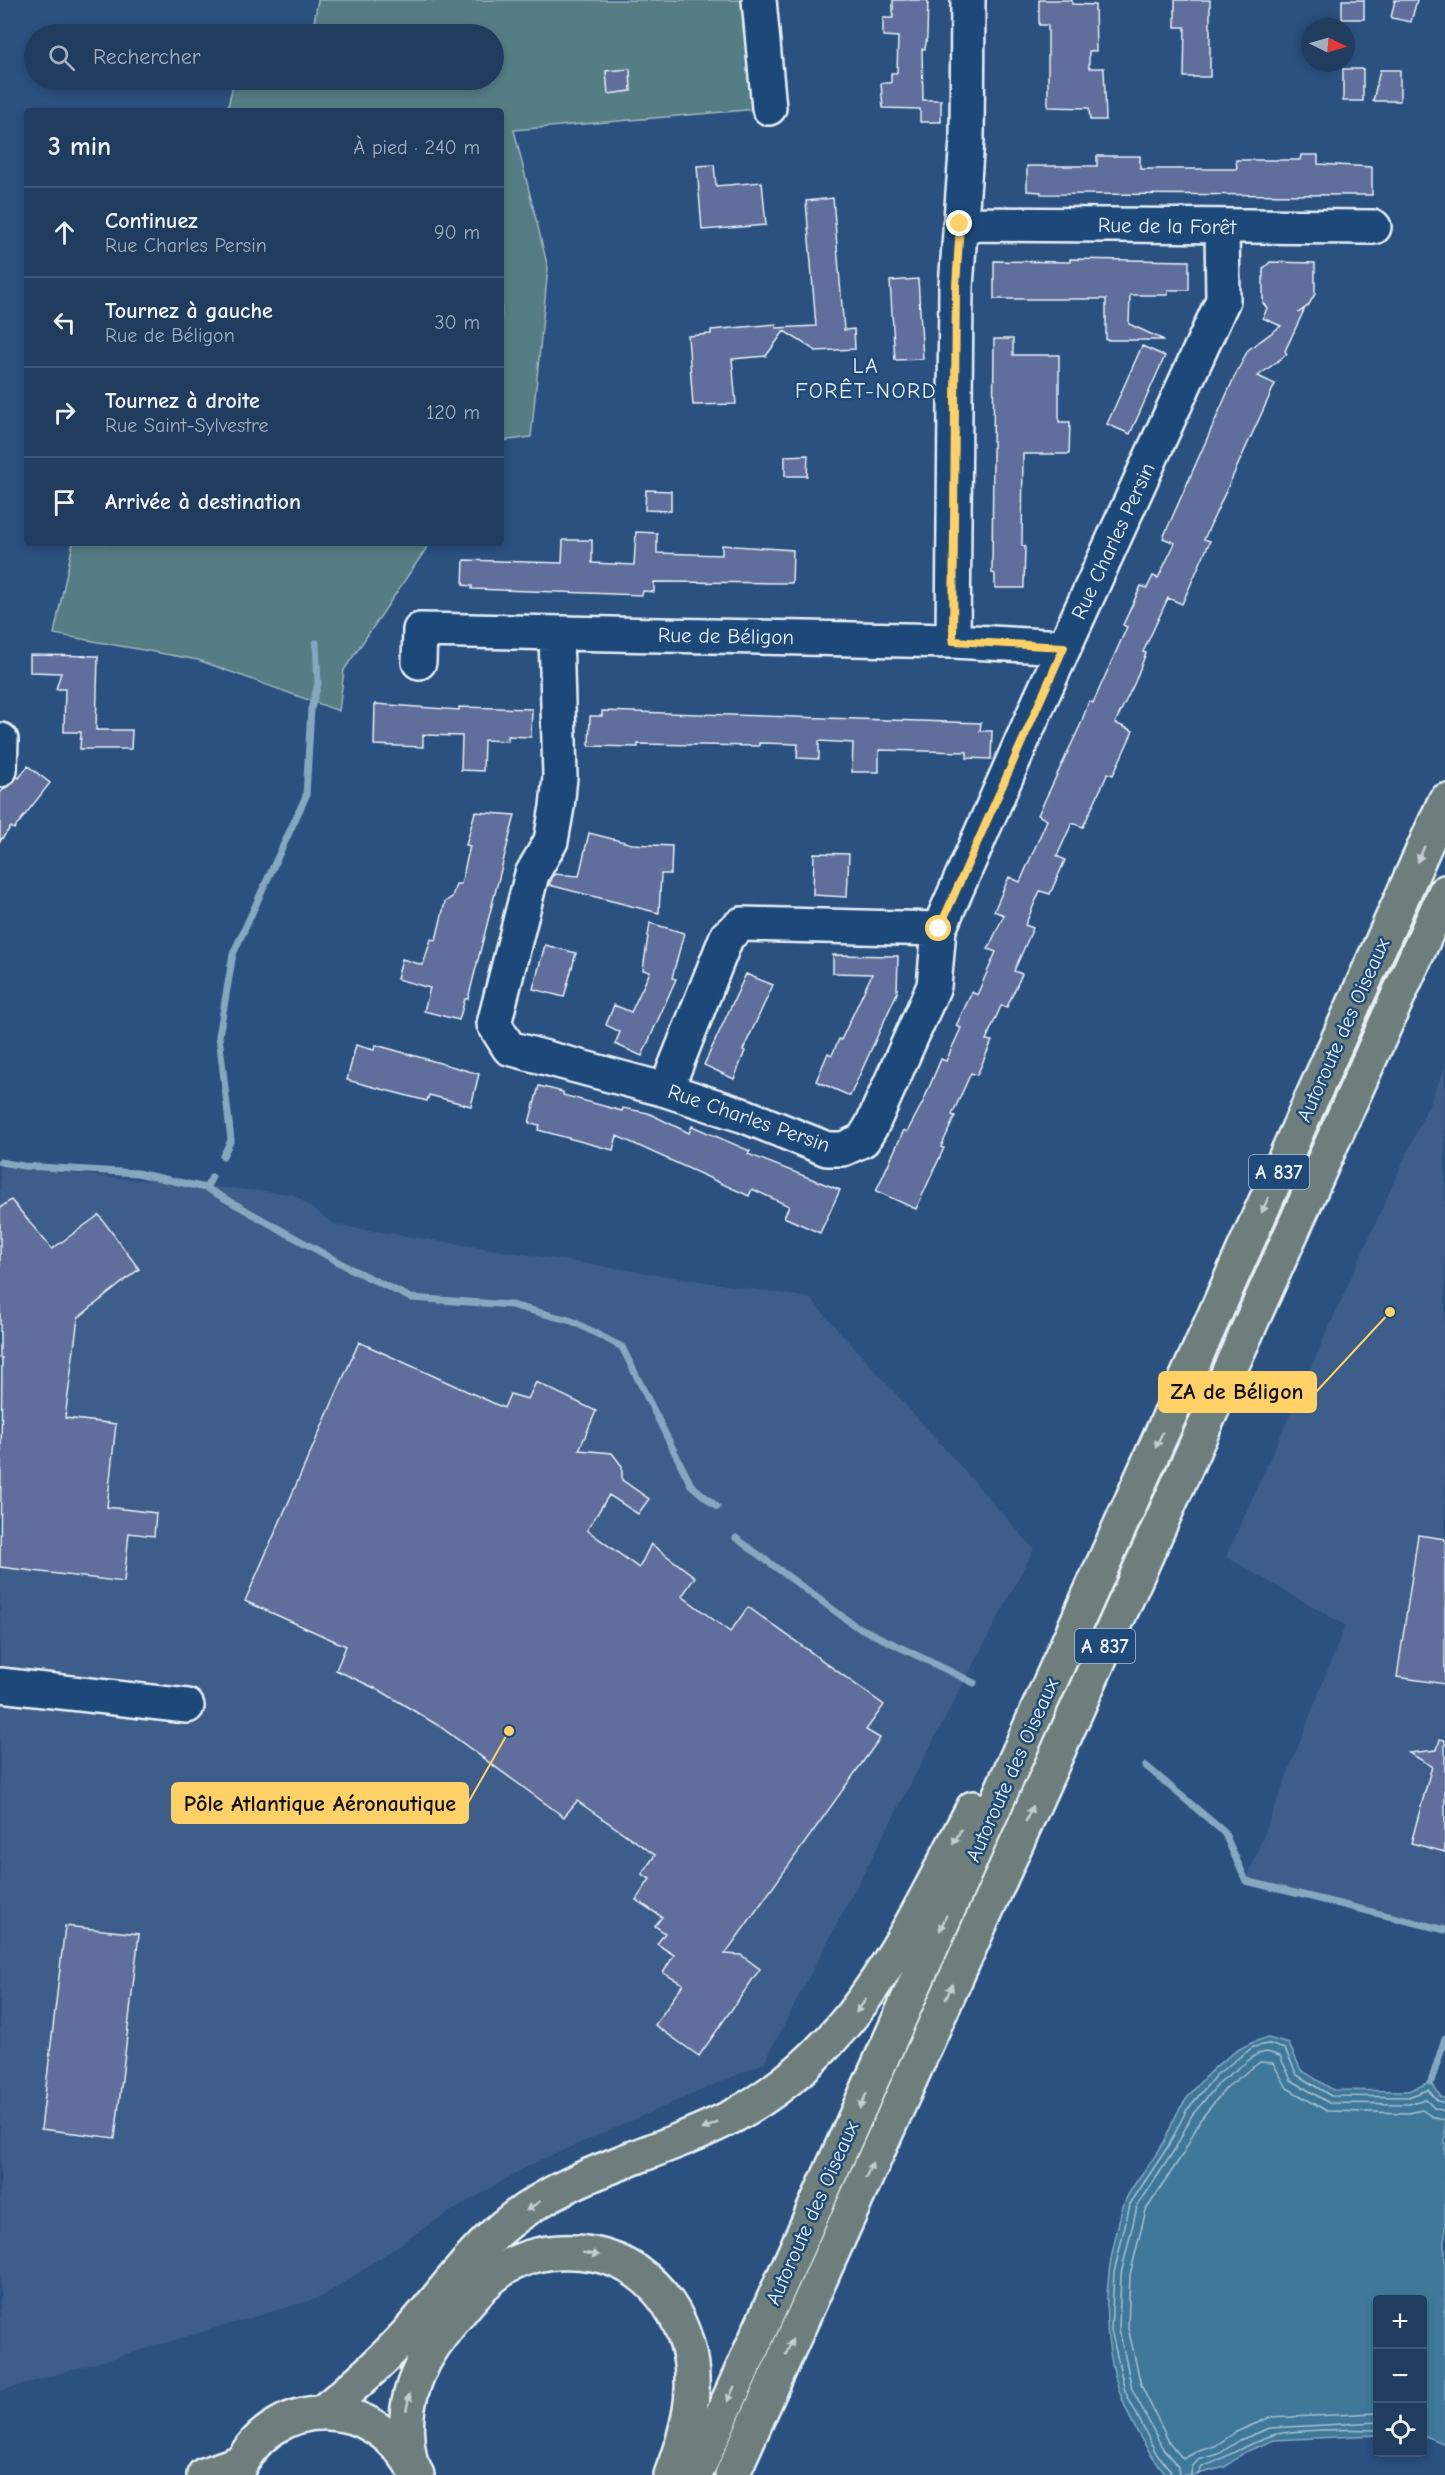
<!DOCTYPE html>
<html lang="fr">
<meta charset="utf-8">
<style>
:root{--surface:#203d60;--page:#284466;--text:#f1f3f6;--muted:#a2aebd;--line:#3d5675}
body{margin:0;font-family:"Comic Neue",sans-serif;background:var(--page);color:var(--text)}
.controls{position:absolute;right:18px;bottom:18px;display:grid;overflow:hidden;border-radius:6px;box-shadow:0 3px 9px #0003}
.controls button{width:54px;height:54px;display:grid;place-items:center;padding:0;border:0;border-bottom:2px solid var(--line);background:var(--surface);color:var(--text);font:30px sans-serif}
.compass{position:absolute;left:1301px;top:18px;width:54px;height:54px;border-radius:50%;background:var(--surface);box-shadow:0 3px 9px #0003;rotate:95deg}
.stop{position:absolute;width:18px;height:18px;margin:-14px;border:4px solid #ffd166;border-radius:50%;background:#fff}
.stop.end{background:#ffd166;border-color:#fff;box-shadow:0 2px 6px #0008}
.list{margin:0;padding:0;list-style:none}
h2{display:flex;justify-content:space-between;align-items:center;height:78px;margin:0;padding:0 24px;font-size:26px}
h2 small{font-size:20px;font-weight:400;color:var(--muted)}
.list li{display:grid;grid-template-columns:39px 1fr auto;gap:18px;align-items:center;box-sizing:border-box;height:90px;padding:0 24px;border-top:2px solid var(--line)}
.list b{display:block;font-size:22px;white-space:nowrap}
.list p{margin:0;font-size:20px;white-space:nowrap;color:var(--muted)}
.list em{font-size:20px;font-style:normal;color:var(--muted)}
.icon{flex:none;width:33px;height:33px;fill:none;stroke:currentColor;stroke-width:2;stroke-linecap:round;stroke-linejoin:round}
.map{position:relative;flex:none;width:1445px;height:2475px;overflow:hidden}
.search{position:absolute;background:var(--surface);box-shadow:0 3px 9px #0003;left:24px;top:24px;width:480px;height:66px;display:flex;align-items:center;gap:15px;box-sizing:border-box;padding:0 21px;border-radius:33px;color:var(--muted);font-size:22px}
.panel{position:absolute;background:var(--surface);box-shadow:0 3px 9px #0003;left:24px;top:108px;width:480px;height:438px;border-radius:6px}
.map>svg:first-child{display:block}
.built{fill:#3e5d8a}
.green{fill:#557d84;stroke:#9eb7be;stroke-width:1.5}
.water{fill:#407899;stroke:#83a8bf;stroke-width:1.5}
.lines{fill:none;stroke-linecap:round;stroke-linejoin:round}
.shore{stroke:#a5c1d2;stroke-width:1.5}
.stream{stroke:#83a8bf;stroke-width:7}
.building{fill:#5f6e9a;stroke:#e8f1f8;stroke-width:1.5}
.minor-casing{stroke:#e8f1f8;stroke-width:38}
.major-casing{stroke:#e8f1f8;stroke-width:38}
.highway-casing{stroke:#e8f1f8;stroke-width:38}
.minor{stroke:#1f4a7a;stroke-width:33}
.major{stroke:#6d7e7c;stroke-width:33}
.highway{stroke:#6d7e7c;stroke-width:33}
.oneway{fill:#c3ced3}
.route{stroke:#ffd166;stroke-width:8}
.labels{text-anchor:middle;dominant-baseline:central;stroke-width:5;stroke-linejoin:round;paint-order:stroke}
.shield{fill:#1f4a7a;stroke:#acbfd2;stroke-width:1.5}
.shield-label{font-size:20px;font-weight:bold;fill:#e8f1f8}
.street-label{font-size:21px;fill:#e8f1f8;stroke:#1f4a7a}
.neighbourhood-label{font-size:22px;letter-spacing:1.5px;fill:#e8f1f8;stroke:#1f4a7a}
.leader{fill:none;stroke:#ffd166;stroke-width:2}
.callout-dot{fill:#ffd166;stroke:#1f4a7a;stroke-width:2}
.callout{fill:#ffd166;stroke:#ffd166;stroke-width:2}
.callout-label{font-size:22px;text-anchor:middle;font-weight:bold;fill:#111}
</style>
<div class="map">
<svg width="1445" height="2475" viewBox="0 0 1445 2475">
<rect width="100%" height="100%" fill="#2b5180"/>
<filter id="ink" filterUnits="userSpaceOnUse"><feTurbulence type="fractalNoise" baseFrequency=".0167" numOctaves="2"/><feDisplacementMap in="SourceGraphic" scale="12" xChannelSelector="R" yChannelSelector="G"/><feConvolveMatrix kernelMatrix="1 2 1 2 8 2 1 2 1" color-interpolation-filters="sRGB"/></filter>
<g filter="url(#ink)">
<path class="built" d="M1445,1068V1930L1246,1881L1345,1625L1226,1557Z
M0,1167L293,1194L335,1225L810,1298L1034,1549L764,2063L532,2164L433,2222L322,2297L0,2391Z"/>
<path class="green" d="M318,0H759L769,108L514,130L548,268L531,437L501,441V111H227L234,80H494V34H254L313,28Z
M73,543H430L344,670L339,711L198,660L54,634Z"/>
<path class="water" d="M1268,2038L1289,2044L1301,2070L1333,2090L1408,2091L1431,2082L1441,2097L1445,2098V2444L1423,2435L1422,2300H1378L1377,2435L1274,2440L1245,2452L1225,2467L1194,2475H1167C1110,2408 1095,2325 1115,2240C1118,2228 1120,2212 1125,2201C1135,2179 1154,2161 1165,2140C1170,2129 1174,2117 1181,2107C1200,2078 1234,2044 1268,2038Z"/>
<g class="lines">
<path class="shore" d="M1378,2413L1269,2418L1236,2432L1215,2446L1196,2452L1183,2459L1169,2442L1141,2385L1128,2328L1130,2275L1146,2210L1183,2154L1200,2120L1227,2087L1260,2062L1273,2063L1287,2088L1327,2111L1409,2113L1422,2110L1434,2118L1445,2120
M1171,2475L1170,2470L1155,2451L1125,2391L1111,2330L1114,2273L1130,2204L1169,2145L1186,2111L1216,2075L1253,2047L1268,2044L1285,2049L1297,2075L1331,2096L1408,2097L1428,2090L1438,2101L1445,2103
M1179,2475L1178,2467L1162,2447L1132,2389L1119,2329L1121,2274L1137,2207L1175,2149L1192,2115L1221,2081L1257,2054L1267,2052L1280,2056L1291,2080L1329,2103L1408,2104L1425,2099L1434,2108L1445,2111
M1191,2475L1192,2467L1198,2460L1219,2454L1240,2440L1270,2428L1378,2422
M1198,2475L1202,2467C1226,2459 1245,2444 1270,2436C1288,2429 1355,2429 1378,2430"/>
<path class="stream" d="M223,1156L231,1140L219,1036L233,954L306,796L311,709L318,684L316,643
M0,1162L23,1166L137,1173L206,1188L212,1177
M206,1188L351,1269L411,1298L511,1305L572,1321L622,1347L691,1485L717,1507
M736,1538L854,1625L974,1683
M1146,1766L1224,1832L1246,1881L1445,1930
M1431,2082L1445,2038"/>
</g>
<path class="building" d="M893,0H928L927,36L925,49H922L923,100H941V122H920V109L883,108L881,83H891V73H897L898,37L883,36V18H893Z
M1039,0H1072V4L1095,5L1096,51H1089V68H1104L1106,120H1090L1089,108L1048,107V25H1039Z
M1175,0H1210V77H1184L1185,27H1175Z
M1342,0H1364V19H1342Z
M1395,0H1417L1411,22L1391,18Z
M630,69L631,91L608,94L606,71Z
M1343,69H1363V101H1343Z
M1380,70H1400V101H1373Z
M1301,155H1318V164L1372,167V195L1041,194V192L1027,191V166H1097V156H1140V169H1237L1236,160H1300Z
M714,165L716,186L762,182L766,225L702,230L697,166Z
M833,198L844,330L854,329L855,349L816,351L784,331L766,356L732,359L736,404L693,405L688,336L711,334V330L776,324V328L816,326L806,201Z
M1070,259L1189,261V290H1168V295H1130L1129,324L1164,340H1106V299H994V261L1070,262Z
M1270,262L1315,263V294L1308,306L1298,313L1305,308L1285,351L1287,354L1258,376L1275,384L1204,539L1210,541L1182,604L1168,598L1143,652L1146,653L1135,682L1115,723L1133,731L1113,775L1108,773L1083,827L1072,823L1057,856L1065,860L1050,894L1040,891L1025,925L1033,928L1014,971L1022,974L1007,1007L1001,1006L986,1040L992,1041L977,1075L971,1073L952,1115L955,1116L941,1147L944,1148L916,1209L876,1191L904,1130L907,1132L923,1102L941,1059L946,1061L961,1028L956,1026L972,992L977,995L996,952L988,949L1004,915L994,911L1009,877L1020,882L1047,820L1038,815L1080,726L1089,701L1093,703L1127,627L1123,625L1141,586L1147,588L1153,576L1158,578L1175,543L1163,538L1233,380L1248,350L1281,326L1263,318L1267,308L1263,303V269Z
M918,279L923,359L895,360L890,281Z
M994,339H1013V355H1059V422H1070L1069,454H1023L1022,546H1025L1024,588H995V574L992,573Z
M1142,346L1165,356L1130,434L1107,424Z
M808,455L807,476H785V456Z
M646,490L671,491V511L645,510Z
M636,532L657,533V553L722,555V545L793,550L792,583L654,582V592L643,591L642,595L472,589V586L463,585L464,560L562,563L563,540H592V563L634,565Z
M30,655L98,656L96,730H132L131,749H80L81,732H64L65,689H56L61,673L30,672Z
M375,704L459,710V707L532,709L531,737L508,736V741L484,740L483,771L461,770L462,736L423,735V747L374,745Z
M602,711L981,723L980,731H992L991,759L967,758V752L879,750V772H852L853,743L819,741V759L797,758L798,744L759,743V746L638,744V747L589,746L590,716H602Z
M28,766L50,783L14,829L11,827L0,841V793L17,776L19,778Z
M475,812L515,815L468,999H465L459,1020L424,1011L430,988L397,979L402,959L423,965L431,939L436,940L445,902L452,897L456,884H461L470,846L466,845Z
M589,833L632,844L672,846L671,874H661L659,913L549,885L554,874L579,876Z
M814,853L849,854L847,897L813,895Z
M650,923L684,933L672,978L676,979L642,1056L615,1044L620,1032L606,1025L614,1005L631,1012L650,972L643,970Z
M545,945L576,953L564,997L533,989Z
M833,955L898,956L897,993L850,1096L816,1081L828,1053L832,1055L839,1039L841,1040L872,974L833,973Z
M746,974L773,985L743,1050L745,1051L734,1079L704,1065Z
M356,1045L374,1050L376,1045L479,1074L471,1106L429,1095L427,1101L347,1080Z
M539,1086L563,1092V1095L622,1111L623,1108L648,1113L689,1133L692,1126L750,1151L748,1154L840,1190L820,1233L784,1217L789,1206L752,1189L749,1196L617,1136L613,1150L538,1130L540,1125L529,1123Z
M11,1200L52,1249L99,1215L139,1269L78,1318L65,1418L116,1424L107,1507L156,1513L154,1536L129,1533L124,1582L0,1567L2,1358H0V1208Z
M359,1342L504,1408L510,1394L528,1399L536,1382L596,1411L579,1450L612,1453L622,1466V1480L649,1499L638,1514L609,1495L587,1530L639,1568L651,1544L695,1577L682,1596L730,1632L748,1607L884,1705L866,1730L880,1738L725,1954L741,1955L760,1969L699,2056L655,2025L683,1984L663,1973L674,1955L657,1944L665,1933L655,1926L662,1917L636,1900L650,1879L642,1874L655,1855L577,1801L564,1817L439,1726L381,1691L336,1670L346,1646L245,1601Z
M1418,1535L1445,1539V1684L1397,1677Z
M1440,1739L1445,1740V1852L1411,1843L1432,1766L1409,1753L1437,1750Z
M65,1926L139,1934L115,2138L41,2129Z"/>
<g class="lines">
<defs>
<path id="minor" d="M759,0L769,108
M960,224L1374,227
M556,633L560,777L557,807L551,841L532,874L494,1024L509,1048L666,1090L745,1116L827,1149H843L863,1140L872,1125L934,986L939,929L1040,700L1223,300L1222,226
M953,641L956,286L967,140L968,0
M419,662L420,630L953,641L1064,647
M0,770L1,740
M666,1090L727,936L742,924L939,929
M0,1685L187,1706"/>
<path id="major" d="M204,2475L241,2462
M235,2475C272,2390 378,2394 417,2475"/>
<path id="highway" d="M321,2413C355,2386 387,2357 415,2325C444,2292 470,2255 504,2226C570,2170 660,2155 735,2115C859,2048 910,1926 973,1808
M410,2460C399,2410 414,2369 445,2330C463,2308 481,2283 505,2268C531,2252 563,2249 593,2254C658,2266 695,2328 692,2391C691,2419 681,2449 671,2475
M695,2475L1445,801
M732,2475L1445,892"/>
</defs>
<use href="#minor" class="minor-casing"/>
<use href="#major" class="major-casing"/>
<use href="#highway" class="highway-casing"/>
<use href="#minor" class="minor"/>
<use href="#major" class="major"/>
<use href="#highway" class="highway"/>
</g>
<defs><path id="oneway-solid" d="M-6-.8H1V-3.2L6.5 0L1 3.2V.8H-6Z" transform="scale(1.5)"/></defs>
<g class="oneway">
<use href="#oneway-solid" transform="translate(1421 854) rotate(114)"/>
<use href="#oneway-solid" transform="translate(1265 1205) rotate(114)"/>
<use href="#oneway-solid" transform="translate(1159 1440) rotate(114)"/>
<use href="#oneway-solid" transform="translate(1029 1814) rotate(-66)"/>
<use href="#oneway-solid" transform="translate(957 1837) rotate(118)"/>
<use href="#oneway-solid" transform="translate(943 1923) rotate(114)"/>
<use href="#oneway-solid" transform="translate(949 1992) rotate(-66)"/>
<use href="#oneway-solid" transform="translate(861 2006) rotate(126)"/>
<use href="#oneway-solid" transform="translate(863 2101) rotate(114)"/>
<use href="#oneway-solid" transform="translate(710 2126) rotate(156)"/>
<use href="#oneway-solid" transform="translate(869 2170) rotate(-66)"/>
<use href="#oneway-solid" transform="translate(533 2206) rotate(146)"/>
<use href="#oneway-solid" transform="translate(591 2254) rotate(9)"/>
<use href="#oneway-solid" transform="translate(789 2347) rotate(-66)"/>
<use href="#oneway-solid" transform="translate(731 2394) rotate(114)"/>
<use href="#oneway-solid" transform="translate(408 2402) rotate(-79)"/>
</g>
</g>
<g class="lines" filter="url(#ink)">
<path class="route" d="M939,929L1064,647L953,641L956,286L960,224"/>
</g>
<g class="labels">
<g class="shield">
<rect x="1249" y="1155" width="60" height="34" rx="4.5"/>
<rect x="1075" y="1629" width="60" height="34" rx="4.5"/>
</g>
<g class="shield-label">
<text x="1279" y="1172">A 837</text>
<text x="1105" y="1646">A 837</text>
</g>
<g class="street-label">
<text transform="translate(1167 226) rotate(1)">Rue de la Forêt</text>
<text transform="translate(1113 541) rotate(-65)">Rue Charles Persin</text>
<text transform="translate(726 636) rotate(1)">Rue de Béligon</text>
<text transform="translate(1343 1030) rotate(-66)">Autoroute des Oiseaux</text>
<text transform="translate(749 1118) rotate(19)">Rue Charles Persin</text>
<text transform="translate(1012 1770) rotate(-66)">Autoroute des Oiseaux</text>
<text transform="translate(812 2213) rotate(-66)">Autoroute des Oiseaux</text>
</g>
<g class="neighbourhood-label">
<text x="866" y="366">LA<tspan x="866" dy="25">FORÊT-NORD</tspan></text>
</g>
</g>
<path class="leader" d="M1390 1312L1316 1392M509 1731L468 1803"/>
<g class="callout-dot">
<circle cx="1390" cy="1312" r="6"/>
<circle cx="509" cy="1731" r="6"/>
</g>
<g class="callout">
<rect x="1159" y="1372" width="157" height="40" rx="6"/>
<rect x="172" y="1783" width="296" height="40" rx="6"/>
</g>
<g class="callout-label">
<text x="1237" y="1399">ZA de Béligon</text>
<text x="320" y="1811">Pôle Atlantique Aéronautique</text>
</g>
</svg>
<div class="controls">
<button>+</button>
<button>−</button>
<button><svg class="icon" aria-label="locate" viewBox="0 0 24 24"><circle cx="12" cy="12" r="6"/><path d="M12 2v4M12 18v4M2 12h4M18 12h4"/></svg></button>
</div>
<svg class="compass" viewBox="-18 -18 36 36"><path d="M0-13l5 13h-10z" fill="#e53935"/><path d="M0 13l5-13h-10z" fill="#a2aebd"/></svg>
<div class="stop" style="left:939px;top:929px"></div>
<div class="stop end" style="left:960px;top:224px"></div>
<div class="search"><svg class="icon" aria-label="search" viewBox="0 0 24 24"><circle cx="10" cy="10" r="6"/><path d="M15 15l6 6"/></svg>Rechercher</div>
<section class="panel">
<h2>3 min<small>À pied · 240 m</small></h2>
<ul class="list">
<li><svg class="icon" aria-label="ahead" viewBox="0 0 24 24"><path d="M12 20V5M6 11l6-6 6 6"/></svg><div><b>Continuez</b><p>Rue Charles Persin</p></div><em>90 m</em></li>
<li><svg class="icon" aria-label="left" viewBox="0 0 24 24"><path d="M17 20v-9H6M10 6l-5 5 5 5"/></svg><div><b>Tournez à gauche</b><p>Rue de Béligon</p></div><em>30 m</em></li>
<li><svg class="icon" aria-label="right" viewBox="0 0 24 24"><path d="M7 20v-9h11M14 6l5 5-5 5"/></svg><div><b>Tournez à droite</b><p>Rue Saint-Sylvestre</p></div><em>120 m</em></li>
<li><svg class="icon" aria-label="arrive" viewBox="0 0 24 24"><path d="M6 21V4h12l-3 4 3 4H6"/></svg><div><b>Arrivée à destination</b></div></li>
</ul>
</section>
</div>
